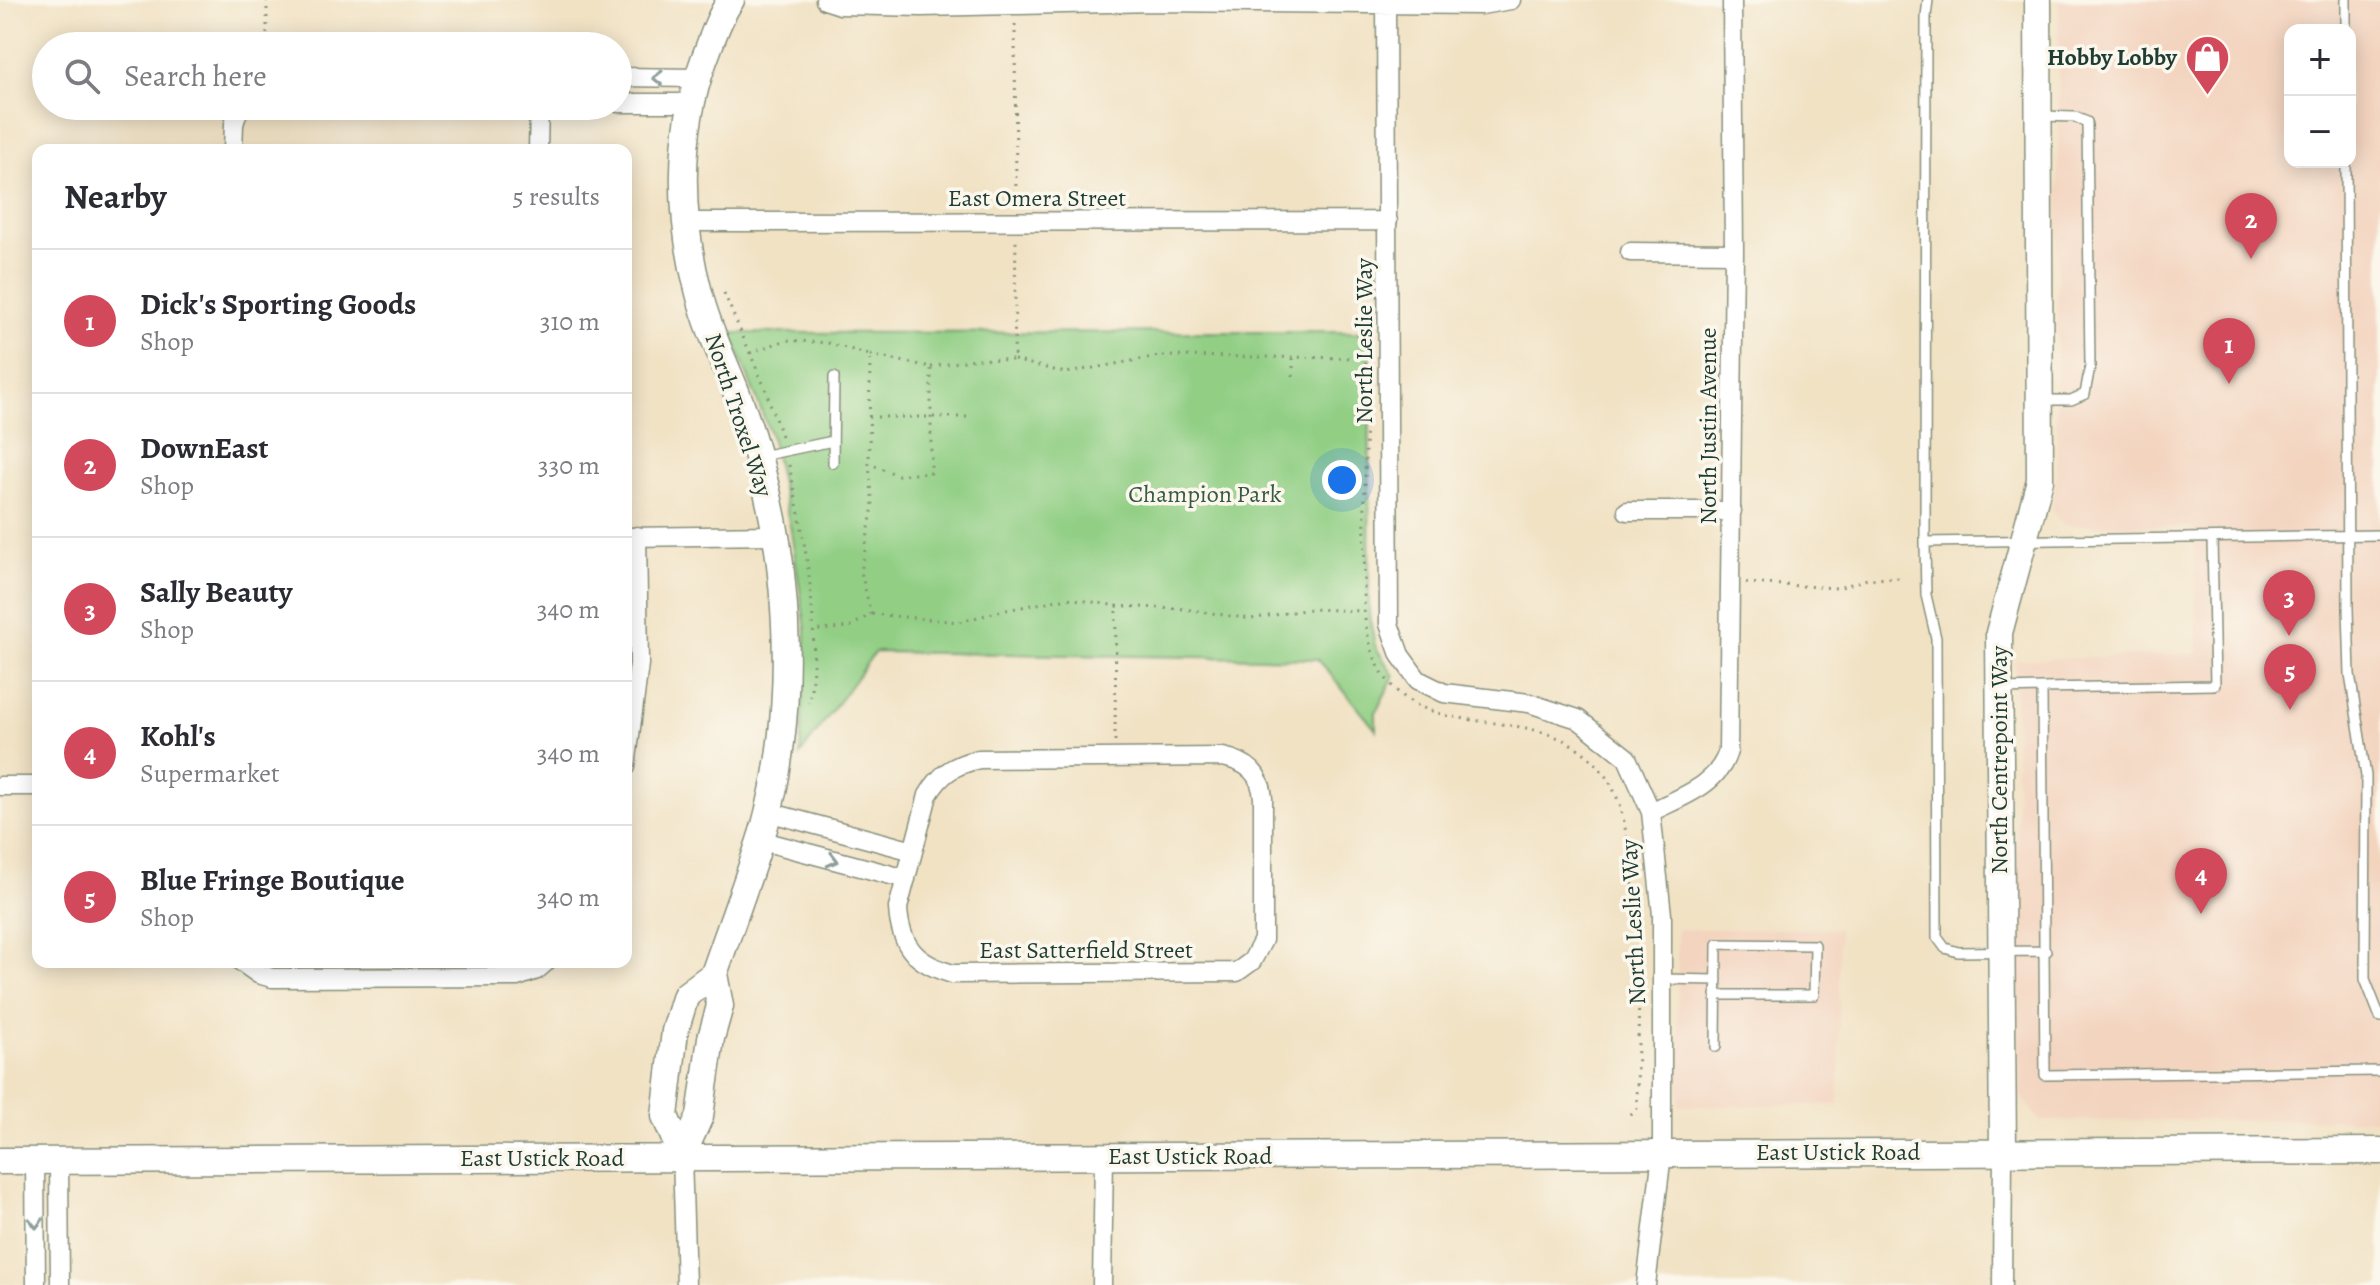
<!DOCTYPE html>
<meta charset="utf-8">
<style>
:root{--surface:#fff;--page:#f2f2f3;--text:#2b2b33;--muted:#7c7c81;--line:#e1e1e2;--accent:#d1495b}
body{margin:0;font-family:Alegreya,serif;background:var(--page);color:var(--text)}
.controls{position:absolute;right:24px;top:24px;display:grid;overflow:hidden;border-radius:16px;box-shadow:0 4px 20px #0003}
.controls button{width:72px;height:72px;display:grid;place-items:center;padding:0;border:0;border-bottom:2px solid var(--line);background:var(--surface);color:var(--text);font:40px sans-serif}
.you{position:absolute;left:1342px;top:480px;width:28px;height:28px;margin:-20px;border:6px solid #fff;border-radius:50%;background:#1a73e8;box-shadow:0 0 0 12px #1a73e833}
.badge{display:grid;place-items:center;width:52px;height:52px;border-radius:50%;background:var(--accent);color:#fff;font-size:26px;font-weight:700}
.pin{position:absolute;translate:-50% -66px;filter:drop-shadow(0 2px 4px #0008)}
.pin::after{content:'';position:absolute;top:42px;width:28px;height:24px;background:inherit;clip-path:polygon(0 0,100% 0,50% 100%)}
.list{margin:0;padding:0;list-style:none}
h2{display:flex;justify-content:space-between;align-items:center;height:104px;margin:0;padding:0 32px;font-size:34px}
h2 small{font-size:26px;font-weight:400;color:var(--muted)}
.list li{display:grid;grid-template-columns:52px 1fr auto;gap:24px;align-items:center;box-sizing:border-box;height:144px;padding:0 32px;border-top:2px solid var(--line)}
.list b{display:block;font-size:30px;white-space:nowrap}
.list p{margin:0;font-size:26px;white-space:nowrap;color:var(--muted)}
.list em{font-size:26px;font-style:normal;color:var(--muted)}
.icon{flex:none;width:44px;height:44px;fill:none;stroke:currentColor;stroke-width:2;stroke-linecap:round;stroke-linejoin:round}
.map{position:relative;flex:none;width:2380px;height:1285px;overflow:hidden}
.search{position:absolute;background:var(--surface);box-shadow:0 4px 20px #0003;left:32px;top:32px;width:600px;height:88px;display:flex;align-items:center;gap:20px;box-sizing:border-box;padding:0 28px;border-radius:44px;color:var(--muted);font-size:30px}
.panel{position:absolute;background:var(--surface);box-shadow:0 4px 20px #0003;left:32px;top:144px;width:600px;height:824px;border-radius:16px}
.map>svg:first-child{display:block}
.built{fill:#f3d4bf;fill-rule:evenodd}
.green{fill:#92cf85;stroke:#58865c;stroke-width:2}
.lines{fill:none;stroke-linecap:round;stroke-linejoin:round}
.lane-casing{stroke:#88907c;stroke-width:12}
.street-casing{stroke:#88907c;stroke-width:21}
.secondary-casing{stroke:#88907c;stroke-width:29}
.path{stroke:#88907c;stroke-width:3;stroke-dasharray:2 6;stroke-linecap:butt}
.lane{stroke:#fff;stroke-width:9}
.street{stroke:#fff;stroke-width:18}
.secondary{stroke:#fff;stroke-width:26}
.oneway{stroke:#8f9e9a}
.labels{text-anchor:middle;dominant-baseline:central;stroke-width:7;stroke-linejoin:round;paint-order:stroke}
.poi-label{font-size:24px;font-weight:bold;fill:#1f3d34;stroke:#fbf7ec;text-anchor:end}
.street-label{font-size:24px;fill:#1f3d34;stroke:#fbf7ec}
.park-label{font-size:24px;fill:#365a44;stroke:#fbf7ec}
</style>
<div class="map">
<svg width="2380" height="1285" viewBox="0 0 2380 1285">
<rect width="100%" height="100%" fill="#fbf7ec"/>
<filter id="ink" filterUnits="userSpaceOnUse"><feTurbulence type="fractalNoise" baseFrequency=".0125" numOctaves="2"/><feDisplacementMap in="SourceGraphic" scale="16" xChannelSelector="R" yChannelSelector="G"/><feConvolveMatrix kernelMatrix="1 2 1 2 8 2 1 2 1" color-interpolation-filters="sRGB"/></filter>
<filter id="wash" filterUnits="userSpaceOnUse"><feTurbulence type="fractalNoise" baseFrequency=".006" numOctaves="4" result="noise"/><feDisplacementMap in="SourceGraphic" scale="32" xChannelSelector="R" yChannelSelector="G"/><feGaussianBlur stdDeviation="1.8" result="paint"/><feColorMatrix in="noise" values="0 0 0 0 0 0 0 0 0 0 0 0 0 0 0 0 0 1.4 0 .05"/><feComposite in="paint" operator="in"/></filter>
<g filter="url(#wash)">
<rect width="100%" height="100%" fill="#f1e2c4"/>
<path class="built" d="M2059,0H2380V1119L2040,1121L2020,1095L2015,660L2198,654L2193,527L2063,525L2052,511L2056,479ZM2290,30H2350V162H2290Z
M1677,929H1839V1105L1679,1106Z"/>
<path class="green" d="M1370,332L1369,613L1375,646L1394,676L1376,712V730L1318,659L875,652L800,755L806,630L791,531L771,436L731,333Z"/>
</g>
<g filter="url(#ink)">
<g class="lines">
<defs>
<path id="lane" d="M1928,0L1926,16L1925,542L1926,595L1936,638L1937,937L1945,948L1958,952L2046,951
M2346,0V30
M2042,116L2075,117L2087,122L2090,366L2085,394L2071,400H2043
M2346,162L2348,609L2350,674L2366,776L2365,979L2380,1017
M761,456L833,441
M833,463L834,377
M1925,542L2380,535
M2042,688L2215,685L2212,538
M2002,689L2042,688L2045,1075L2380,1071
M1662,979L1717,980
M1716,1047L1717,944L1815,945L1814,995H1716"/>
<path id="street" d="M825,0L840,5L921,7L1157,2L1481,5L1511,0
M1386,0L1389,624L1400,655L1418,680L1444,693L1529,703L1578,719L1627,758L1651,812L1662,915V1154L1646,1285
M618,77L697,78
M618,103H691
M233,150L234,124L240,106
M538,150L539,106
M686,222L1388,221
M1630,252L1734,253
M1627,511H1732
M627,537L776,535
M1223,757C1247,762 1261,773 1263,798V940L1252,961L1237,972L953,974C917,964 900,947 898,908L928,795C941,773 954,765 979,759Z
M626,767L639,664L637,536
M0,786H38
M768,812L913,851
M1651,812C1680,797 1718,786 1728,751L1734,253L1732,0
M759,840L906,879
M241,962L258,974L272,978L517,977L537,970L546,962
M682,1156L686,1285
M35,1161L36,1285
M59,1161L60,1285
M1102,1285L1104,1156
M2002,1285L2003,1152"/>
<path id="secondary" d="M714,974C731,925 750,875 765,825C786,748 790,663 782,584C777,524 762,463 742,407C728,369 709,333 699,293C679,219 677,134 704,60C712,40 718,18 731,0
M714,974L720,1006L711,1038L700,1116L682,1156L665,1116L675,1031L686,995Z
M2003,1152L1999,633L2040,480L2038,0
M0,1161L2380,1151"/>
</defs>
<use href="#lane" class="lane-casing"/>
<use href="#street" class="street-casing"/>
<use href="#secondary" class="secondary-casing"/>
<path class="path" d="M267,0V46
M1015,24L1016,204
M724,293L765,388L782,439
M750,353L786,340L828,343L870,355L869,463L873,506L861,572L871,614L850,627L812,631
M870,355L931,367V473L898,475L870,464
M1293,358V382
M1014,360L1066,373L1159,356L1366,358L1364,611C1382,782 1544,672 1610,783C1624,807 1627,838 1630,865C1633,885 1636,905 1637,926C1641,986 1637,1048 1637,1108L1630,1115
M931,367L975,359L1014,360L1016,240
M869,417H972
M789,465C805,541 822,626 809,703
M1746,583L1838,588L1867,579L1900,578
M872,614L959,622L1001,611L1068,598L1117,606
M1115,741L1116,606L1184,609L1251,619L1310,609L1364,611"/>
<use href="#lane" class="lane"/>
<use href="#street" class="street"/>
<use href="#secondary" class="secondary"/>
</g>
<defs><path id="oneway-chevron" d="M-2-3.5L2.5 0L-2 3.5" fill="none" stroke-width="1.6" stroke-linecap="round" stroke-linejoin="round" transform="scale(2)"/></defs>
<g class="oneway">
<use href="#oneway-chevron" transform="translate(658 78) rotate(-180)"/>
<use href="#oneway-chevron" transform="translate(833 860) rotate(15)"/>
<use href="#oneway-chevron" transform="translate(36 1223) rotate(90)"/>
</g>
</g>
<defs>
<symbol id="shop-pin" viewBox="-11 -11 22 30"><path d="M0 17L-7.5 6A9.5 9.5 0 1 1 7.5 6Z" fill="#d1495b" stroke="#fbf7ec"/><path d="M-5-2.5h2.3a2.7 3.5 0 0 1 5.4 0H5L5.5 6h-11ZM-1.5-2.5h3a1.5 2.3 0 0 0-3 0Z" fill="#fff"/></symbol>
</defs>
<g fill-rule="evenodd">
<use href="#shop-pin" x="2182" y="32" width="51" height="69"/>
</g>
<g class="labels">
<g class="poi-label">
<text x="2177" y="57">Hobby Lobby</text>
</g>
<g class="street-label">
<text x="1037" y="198">East Omera Street</text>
<text transform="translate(1364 341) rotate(-90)">North Leslie Way</text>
<text transform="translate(739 415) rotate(72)">North Troxel Way</text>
<text transform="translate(1708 426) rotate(-90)">North Justin Avenue</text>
<text transform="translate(1999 760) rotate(-90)">North Centrepoint Way</text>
<text transform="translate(1633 922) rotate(-93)">North Leslie Way</text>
<text x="1086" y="950">East Satterfield Street</text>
<text x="1838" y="1152">East Ustick Road</text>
<text x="1190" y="1156">East Ustick Road</text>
<text x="542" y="1158">East Ustick Road</text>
</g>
<g class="park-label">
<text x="1205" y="494">Champion Park</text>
</g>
</g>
</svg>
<div class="controls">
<button>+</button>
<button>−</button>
</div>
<div class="you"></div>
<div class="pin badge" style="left:2229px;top:384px">1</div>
<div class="pin badge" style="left:2251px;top:259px">2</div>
<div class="pin badge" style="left:2289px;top:636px">3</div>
<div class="pin badge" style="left:2201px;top:914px">4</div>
<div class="pin badge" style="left:2290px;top:710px">5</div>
<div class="search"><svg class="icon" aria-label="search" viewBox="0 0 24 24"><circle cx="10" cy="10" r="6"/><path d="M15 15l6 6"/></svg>Search here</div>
<section class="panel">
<h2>Nearby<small>5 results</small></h2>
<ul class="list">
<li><span class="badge">1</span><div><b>Dick's Sporting Goods</b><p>Shop</p></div><em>310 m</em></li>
<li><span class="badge">2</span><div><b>DownEast</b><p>Shop</p></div><em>330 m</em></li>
<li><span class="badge">3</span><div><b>Sally Beauty</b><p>Shop</p></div><em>340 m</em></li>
<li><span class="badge">4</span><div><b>Kohl's</b><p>Supermarket</p></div><em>340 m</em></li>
<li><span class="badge">5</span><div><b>Blue Fringe Boutique</b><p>Shop</p></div><em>340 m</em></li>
</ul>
</section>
</div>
